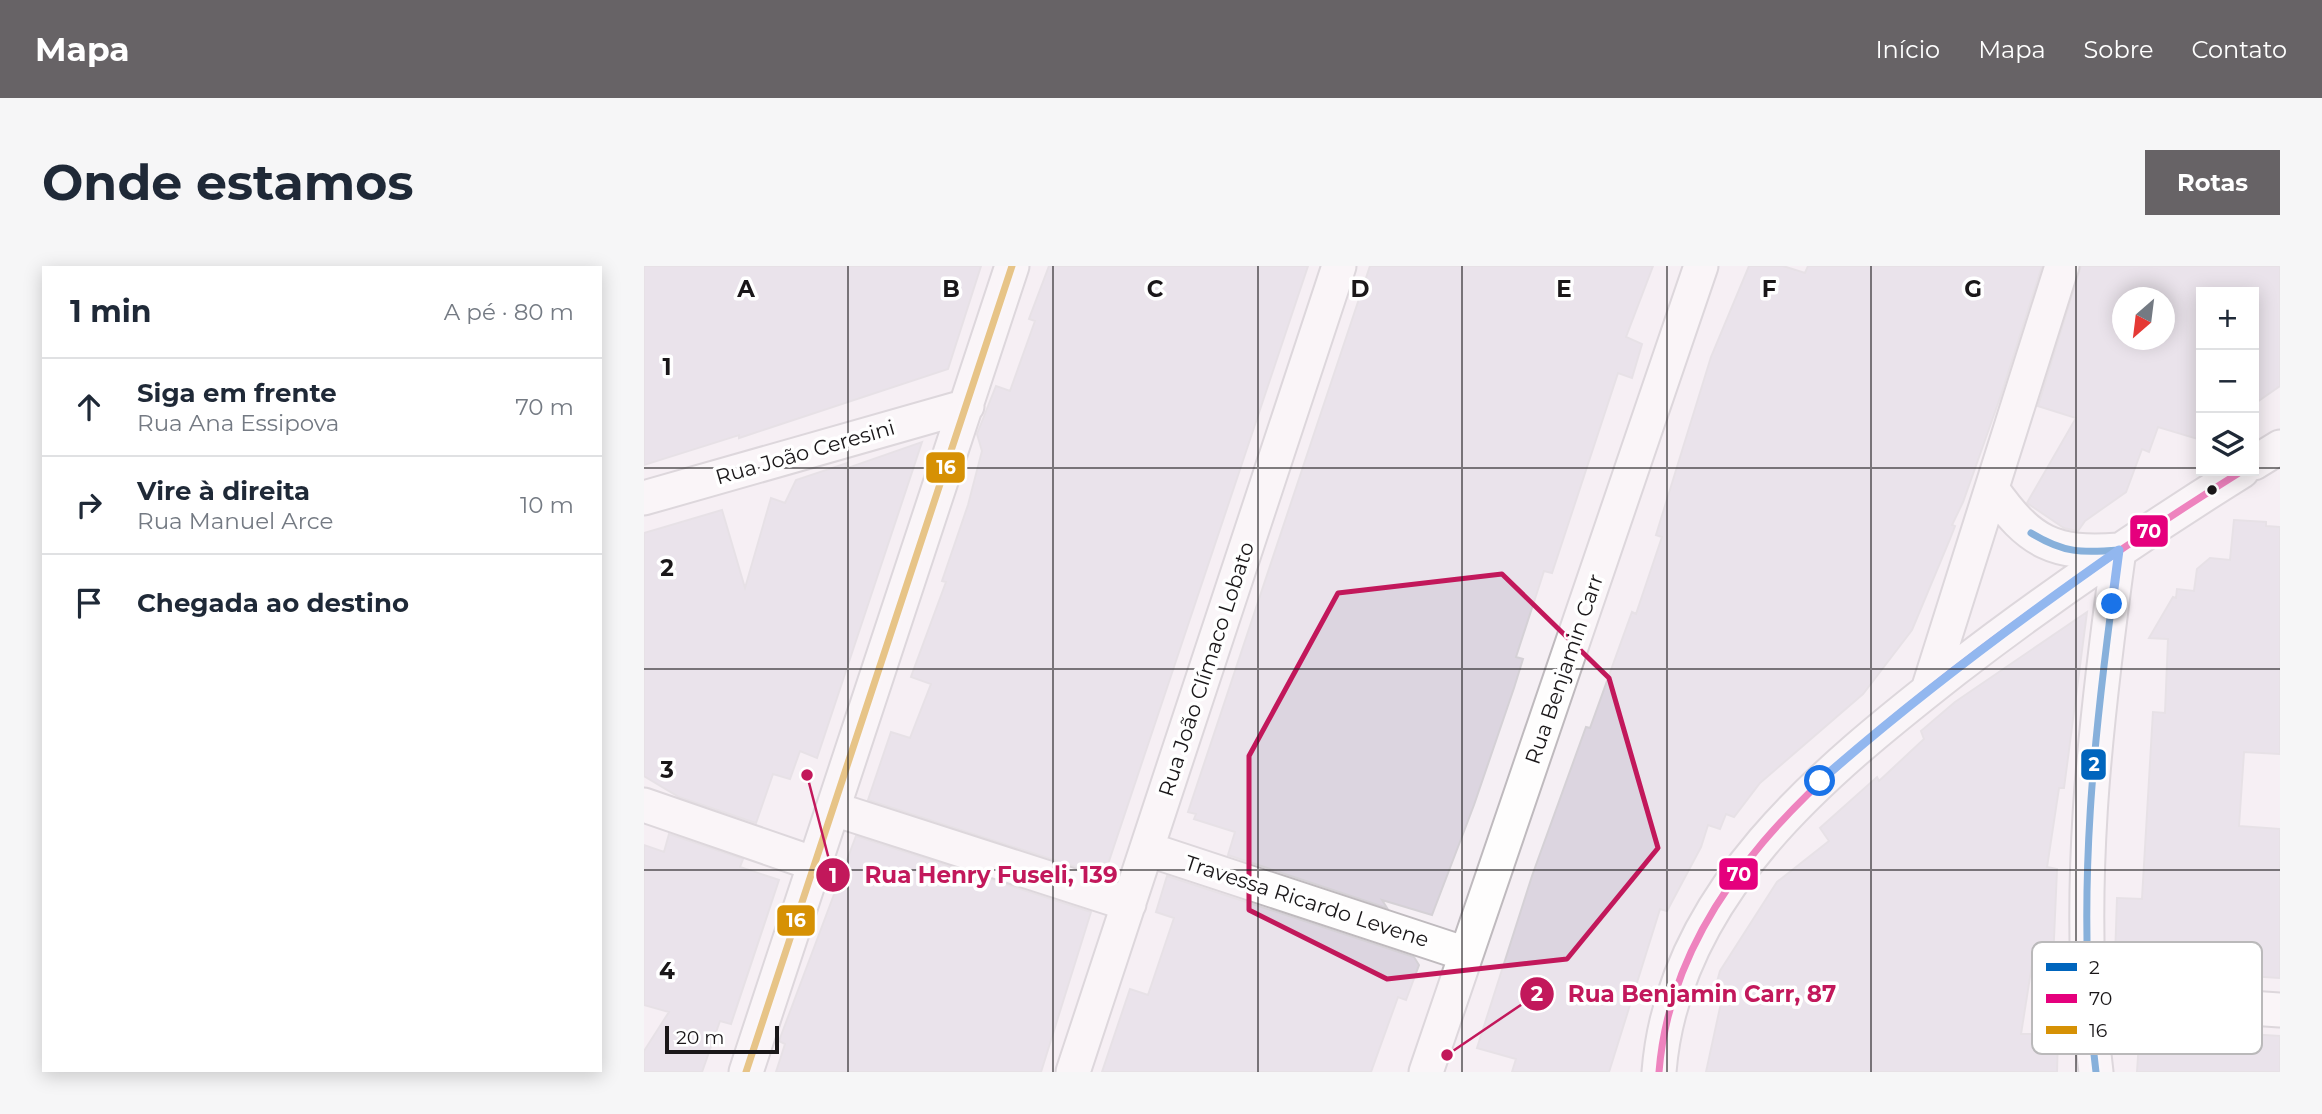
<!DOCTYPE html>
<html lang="pt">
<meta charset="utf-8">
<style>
:root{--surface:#fff;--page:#f6f6f7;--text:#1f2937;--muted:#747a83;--line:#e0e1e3;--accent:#676366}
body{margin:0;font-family:Montserrat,sans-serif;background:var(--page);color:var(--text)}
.controls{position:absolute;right:21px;top:21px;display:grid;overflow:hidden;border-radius:0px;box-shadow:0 4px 18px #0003}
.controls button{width:63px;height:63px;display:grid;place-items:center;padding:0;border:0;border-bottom:2px solid var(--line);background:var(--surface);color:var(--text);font:35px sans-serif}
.compass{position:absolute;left:1468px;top:21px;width:63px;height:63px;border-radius:50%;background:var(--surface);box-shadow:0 4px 18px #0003;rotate:208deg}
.scale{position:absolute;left:21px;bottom:18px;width:114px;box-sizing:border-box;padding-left:7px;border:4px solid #1a1719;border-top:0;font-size:19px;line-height:24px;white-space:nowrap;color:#1a1719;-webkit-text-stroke:5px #fff;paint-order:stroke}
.stop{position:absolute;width:21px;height:21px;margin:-16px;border:5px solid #1a73e8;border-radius:50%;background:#fff}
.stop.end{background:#1a73e8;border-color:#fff;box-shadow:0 2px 7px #0008}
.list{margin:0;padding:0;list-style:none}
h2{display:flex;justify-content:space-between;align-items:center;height:91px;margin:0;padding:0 28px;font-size:30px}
h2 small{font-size:23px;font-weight:400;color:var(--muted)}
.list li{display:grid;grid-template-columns:46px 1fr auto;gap:21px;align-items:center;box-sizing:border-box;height:98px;padding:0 28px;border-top:2px solid var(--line)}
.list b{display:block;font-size:26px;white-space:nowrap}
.list p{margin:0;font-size:23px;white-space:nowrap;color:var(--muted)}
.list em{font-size:23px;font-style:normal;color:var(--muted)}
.icon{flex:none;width:38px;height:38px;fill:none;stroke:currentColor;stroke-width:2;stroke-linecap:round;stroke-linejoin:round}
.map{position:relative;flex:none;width:1636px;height:806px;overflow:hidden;border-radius:0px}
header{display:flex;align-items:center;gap:42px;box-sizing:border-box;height:98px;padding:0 35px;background:var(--accent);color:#fff}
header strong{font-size:33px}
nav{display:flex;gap:38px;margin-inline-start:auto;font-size:24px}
.intro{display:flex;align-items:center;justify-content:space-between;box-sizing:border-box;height:168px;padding:0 42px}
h1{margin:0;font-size:49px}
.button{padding:18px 32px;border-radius:0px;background:var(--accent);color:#fff;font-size:24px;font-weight:700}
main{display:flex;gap:42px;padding:0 42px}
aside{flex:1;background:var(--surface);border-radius:0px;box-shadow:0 4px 18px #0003}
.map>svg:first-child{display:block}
.building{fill:#dcd5e0;stroke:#d5d1d6;stroke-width:2;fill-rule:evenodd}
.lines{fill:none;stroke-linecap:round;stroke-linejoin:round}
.street-casing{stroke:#bfbabe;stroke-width:37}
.street{stroke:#fefdfd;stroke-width:33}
.bus-1-casing{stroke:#fff;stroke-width:12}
.bus-2-casing{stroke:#fff;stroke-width:12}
.bus-3-casing{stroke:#fff;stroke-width:12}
.bus-1{stroke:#0065bd;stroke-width:7}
.bus-2{stroke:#e5007d;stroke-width:7}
.bus-3{stroke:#d69104;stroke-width:7}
.route{stroke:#1a73e8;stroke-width:9}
.marked{fill:none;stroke:#c2185b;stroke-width:5;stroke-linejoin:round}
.grid{fill:none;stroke:#1a1719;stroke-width:2;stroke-opacity:0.55}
.bus-dot{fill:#1a1719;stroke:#fff;stroke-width:2.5}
.labels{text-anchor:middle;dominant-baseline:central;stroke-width:7;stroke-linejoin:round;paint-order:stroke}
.street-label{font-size:21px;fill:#1a1719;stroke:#fff}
.key{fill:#fff;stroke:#bab9ba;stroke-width:2}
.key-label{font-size:19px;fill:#1a1719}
.grid-label{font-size:23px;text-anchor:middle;font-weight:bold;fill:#1a1719;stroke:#fff;stroke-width:7;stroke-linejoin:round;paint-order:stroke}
.leader{fill:none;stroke:#c2185b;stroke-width:2.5}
.callout-dot{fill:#c2185b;stroke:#fff;stroke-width:2.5}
.mark-label{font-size:21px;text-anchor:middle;font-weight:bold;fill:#fff}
.callout-label{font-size:23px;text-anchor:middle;font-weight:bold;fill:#c2185b;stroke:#fff;stroke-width:7;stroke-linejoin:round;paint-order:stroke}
.line-badge{stroke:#fff;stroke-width:2.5}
.badge-label{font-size:19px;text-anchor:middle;font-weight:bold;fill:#fff}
</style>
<header>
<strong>Mapa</strong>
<nav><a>Início</a><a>Mapa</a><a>Sobre</a><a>Contato</a></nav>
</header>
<div class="intro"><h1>Onde estamos</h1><a class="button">Rotas</a></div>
<main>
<aside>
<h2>1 min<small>A pé · 80 m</small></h2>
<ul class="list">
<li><svg class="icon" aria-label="ahead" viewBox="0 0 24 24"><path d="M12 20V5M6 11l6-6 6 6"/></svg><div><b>Siga em frente</b><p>Rua Ana Essipova</p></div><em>70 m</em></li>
<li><svg class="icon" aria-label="right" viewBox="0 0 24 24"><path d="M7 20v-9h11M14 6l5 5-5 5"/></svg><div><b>Vire à direita</b><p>Rua Manuel Arce</p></div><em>10 m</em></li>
<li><svg class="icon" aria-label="arrive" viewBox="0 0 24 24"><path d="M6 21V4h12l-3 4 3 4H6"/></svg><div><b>Chegada ao destino</b></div></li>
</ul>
</aside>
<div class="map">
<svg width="1636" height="806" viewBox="0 0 1636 806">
<rect width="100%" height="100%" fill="#f5eff4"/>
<path class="building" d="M0,0H337L304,103L95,172V169L0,199Z
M405,0H664L460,610L224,534L247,466L266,472L287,418L267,411L302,316L298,315L324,239L338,185L333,168L352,120L366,125L391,55L385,53Z
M726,0H1009L982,71L998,78L988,112L974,107L908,307L900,305L872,391L879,393L870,422L830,539L788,649L738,634L743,642L584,589L591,566L550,553L552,548L544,546Z
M1105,0H1139L1161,7L1164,0H1398L1357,129L1319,236L1308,259L1311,260L1306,273L1268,364L1219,428L1116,517L1090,551L1082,548L1076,563L1064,559L1057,581L1023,645L1016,643L965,806H868L872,793L833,782L888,610L942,461L946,462L988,346L992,348L1018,271L1012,269L1067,91Z
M1437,0H1636V120L1610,138V26H1557V174L1514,161L1505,186L1498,183L1482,226L1441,255L1434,265L1420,262L1383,237L1432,152L1394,140ZM1479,32H1521V74H1479Z
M278,176L173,492L156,485L146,513L129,508L112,557L35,531L0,510V267L78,244L101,322L127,232L141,237L152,214L203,197L201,203Z
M1590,254L1622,256V260L1636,261V488L1600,486L1595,560L1636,563V712L1480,702L1471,693L1473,632L1498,633L1509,446L1521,447L1524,373L1505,372L1529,331L1532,332L1533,323L1550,325L1553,303L1566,292L1586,294Z
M1443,346L1420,522H1415L1403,601L1413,603L1409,695L1389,692L1377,768H1414L1413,806H1062L1077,737L1068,734L1076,705L1133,616L1185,575L1176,562L1233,511L1235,515L1280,473L1277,465L1311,436Z
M25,568L99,593L96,601L135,614L87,758L76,755L58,806H0V785L25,746L0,739V579L20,586Z
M212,570L447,646L397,806H132L141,778L135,775Z
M523,610L770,691L775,699L762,734L754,731L727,806H458L486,723L504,729L530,652L512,646Z
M1496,761L1636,770V806H1493Z"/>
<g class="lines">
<defs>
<path id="street" d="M1610,197L1636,181
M1348,223C1386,277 1410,289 1475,284C1451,457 1430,633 1452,806
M0,232L323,140
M1284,424L1418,0
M0,539L171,598
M190,543L485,638
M503,583L822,688
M1445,731L1636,744
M102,806L368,0
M429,806L695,0
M782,806L1057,0
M1015,806C1029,627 1180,506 1310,404C1403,332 1499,267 1598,205"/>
</defs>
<use href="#street" class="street-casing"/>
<use href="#street" class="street"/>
<defs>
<path id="bus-1" d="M1387,267C1420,287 1437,287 1475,284C1451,457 1430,633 1452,806"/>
<path id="bus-2" d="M1015,806C1029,627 1180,506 1310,404C1403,332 1499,267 1598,205"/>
<path id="bus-3" d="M102,806L368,0"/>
</defs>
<use href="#bus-1" class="bus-1-casing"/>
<use href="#bus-2" class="bus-2-casing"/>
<use href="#bus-3" class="bus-3-casing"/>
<use href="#bus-1" class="bus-1"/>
<use href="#bus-2" class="bus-2"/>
<use href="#bus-3" class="bus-3"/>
</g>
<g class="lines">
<path class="route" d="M1176,515C1271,431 1372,356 1475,284L1468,338"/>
</g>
<path d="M0 0H1636V806H0ZM858,308L965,412L1014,582L923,693L743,713L605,644V490L694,327Z" fill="#f5eff4" fill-opacity=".55" fill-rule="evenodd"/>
<path class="marked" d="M858,308L965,412L1014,582L923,693L743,713L605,644V490L694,327Z"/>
<path class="grid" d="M204,0V806M409,0V806M614,0V806M818,0V806M1023,0V806M1227,0V806M1432,0V806M0,202H1557M1610,202H1636M0,403H1636M0,604H1636"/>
<circle class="bus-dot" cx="1568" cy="224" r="6"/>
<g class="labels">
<g class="street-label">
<text transform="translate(161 186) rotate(-16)">Rua João Ceresini</text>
<text transform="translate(562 403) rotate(-72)">Rua João Clímaco Lobato</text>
<text transform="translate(920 403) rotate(-71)">Rua Benjamin Carr</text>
<text transform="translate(663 635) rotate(18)">Travessa Ricardo Levene</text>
</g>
</g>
<rect x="1388" y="676" width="230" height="112" rx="10" class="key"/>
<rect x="1402" y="697" width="31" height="8" fill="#0065bd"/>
<rect x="1402" y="728" width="31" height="9" fill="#e5007d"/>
<rect x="1402" y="760" width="31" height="8" fill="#d69104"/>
<g class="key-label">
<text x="1445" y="708">2</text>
<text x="1445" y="739">70</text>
<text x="1445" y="771">16</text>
</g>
<g class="grid-label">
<text x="102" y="31">A</text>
<text x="307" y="31">B</text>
<text x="511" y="31">C</text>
<text x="716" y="31">D</text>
<text x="920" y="31">E</text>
<text x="1125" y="31">F</text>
<text x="1329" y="31">G</text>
<text x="23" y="109">1</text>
<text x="23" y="310">2</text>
<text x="23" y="512">3</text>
<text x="23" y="713">4</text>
</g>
<path class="leader" d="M163 509L189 609M803 789L893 728"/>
<g class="callout-dot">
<circle cx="163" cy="509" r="7"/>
<circle cx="803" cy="789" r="7"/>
<circle cx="189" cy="609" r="18"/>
<circle cx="893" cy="728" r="18"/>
</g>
<g class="mark-label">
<text x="189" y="617">1</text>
<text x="893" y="735">2</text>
</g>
<g class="callout-label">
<text x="347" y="617">Rua Henry Fuseli, 139</text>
<text x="1058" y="736">Rua Benjamin Carr, 87</text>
</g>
<g class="line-badge">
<rect x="281" y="185" width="41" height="33" rx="7" fill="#d69104"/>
<rect x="1485" y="248" width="40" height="34" rx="7" fill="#e5007d"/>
<rect x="1436" y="482" width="27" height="33" rx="7" fill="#0065bd"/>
<rect x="1074" y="591" width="41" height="34" rx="7" fill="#e5007d"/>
<rect x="132" y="638" width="40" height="33" rx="7" fill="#d69104"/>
</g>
<g class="badge-label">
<text x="302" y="208">16</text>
<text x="1505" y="272">70</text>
<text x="1450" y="505">2</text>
<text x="1095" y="615">70</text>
<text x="152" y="661">16</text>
</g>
</svg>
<div class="controls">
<button>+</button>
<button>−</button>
<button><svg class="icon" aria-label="layers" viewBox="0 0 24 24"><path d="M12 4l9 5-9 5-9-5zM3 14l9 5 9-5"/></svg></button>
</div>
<svg class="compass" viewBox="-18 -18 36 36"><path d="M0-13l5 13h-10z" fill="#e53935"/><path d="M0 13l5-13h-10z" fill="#747a83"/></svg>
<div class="scale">20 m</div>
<div class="stop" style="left:1176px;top:515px"></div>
<div class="stop end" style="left:1468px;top:338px"></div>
</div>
</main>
